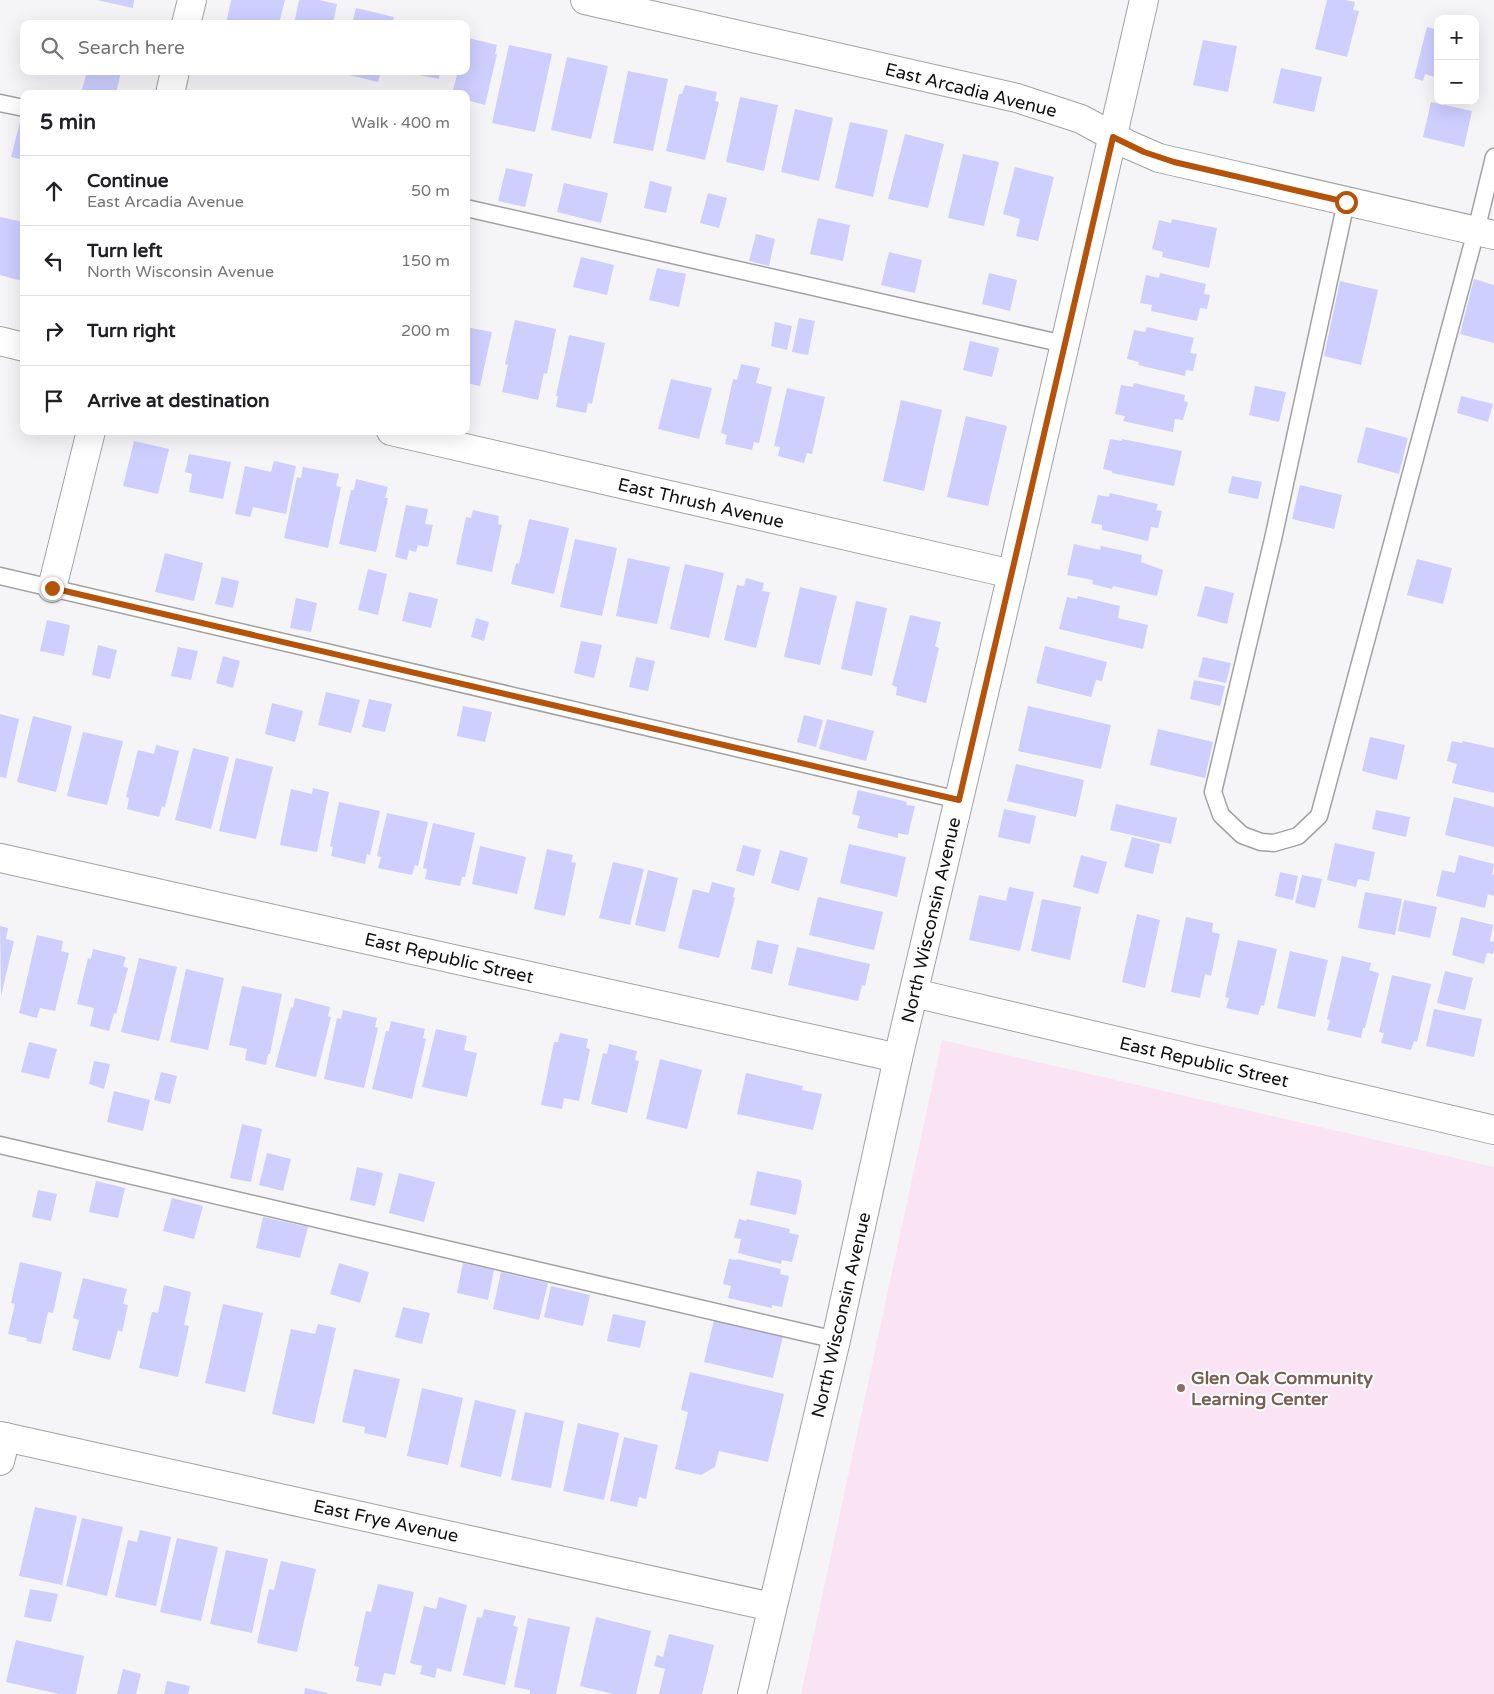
<!DOCTYPE html>
<meta charset="utf-8">
<style>
:root{--surface:#fff;--page:#f6f6f6;--text:#202124;--muted:#757577;--line:#e0e0e0}
body{margin:0;font-family:"Varela Round",sans-serif;background:var(--page);color:var(--text)}
.controls{position:absolute;right:15px;top:15px;display:grid;overflow:hidden;border-radius:10px;box-shadow:0 5px 20px #0002}
.controls button{width:45px;height:45px;display:grid;place-items:center;padding:0;border:0;border-bottom:1px solid var(--line);background:var(--surface);color:var(--text);font:25px sans-serif}
.stop{position:absolute;width:15px;height:15px;margin:-11px;border:4px solid #b45309;border-radius:50%;background:#fff}
.stop.end{background:#b45309;border-color:#fff;box-shadow:0 1px 5px #0008}
.list{margin:0;padding:0;list-style:none}
h2{display:flex;justify-content:space-between;align-items:center;height:65px;margin:0;padding:0 20px;font-size:21px}
h2 small{font-size:16px;font-weight:400;color:var(--muted)}
.list li{display:grid;grid-template-columns:32px 1fr auto;gap:15px;align-items:center;box-sizing:border-box;height:70px;padding:0 20px;border-top:1px solid var(--line)}
.list b{display:block;font-size:19px;white-space:nowrap}
.list p{margin:0;font-size:16px;white-space:nowrap;color:var(--muted)}
.list em{font-size:16px;font-style:normal;color:var(--muted)}
.icon{flex:none;width:28px;height:28px;fill:none;stroke:currentColor;stroke-width:2;stroke-linecap:round;stroke-linejoin:round}
.map{position:relative;flex:none;width:1494px;height:1694px;overflow:hidden}
.search{position:absolute;background:var(--surface);box-shadow:0 5px 20px #0002;left:20px;top:20px;width:450px;height:55px;display:flex;align-items:center;gap:12px;box-sizing:border-box;padding:0 18px;border-radius:10px;color:var(--muted);font-size:19px}
.panel{position:absolute;background:var(--surface);box-shadow:0 5px 20px #0002;left:20px;top:90px;width:450px;height:345px;border-radius:10px}
.map>svg:first-child{display:block}
.education{fill:#fae4f3}
.building{fill:#ceceff}
.lines{fill:none;stroke-linecap:round;stroke-linejoin:round}
.lane-casing{stroke:#a1a1a3;stroke-width:19}
.street-casing{stroke:#a1a1a3;stroke-width:30}
.secondary-casing{stroke:#a1a1a3;stroke-width:30}
.lane{stroke:#fff;stroke-width:16}
.street{stroke:#fff;stroke-width:28}
.secondary{stroke:#fff;stroke-width:28}
.route{stroke:#b45309;stroke-width:6}
.education-dot{fill:#8d6e63;stroke:#fff;stroke-width:2}
.labels{text-anchor:middle;dominant-baseline:central;stroke-width:4;stroke-linejoin:round;paint-order:stroke}
.street-label{font-size:18px;fill:#101011;stroke:#fff}
.education-label{font-size:18px;font-weight:bold;fill:#785e54;stroke:#fff;text-anchor:start}
</style>
<div class="map">
<svg width="1494" height="1694" viewBox="0 0 1494 1694">
<rect width="100%" height="100%" fill="#f5f5f7"/>
<path class="education" d="M942,1040L1494,1167V1694H801Z"/>
<path class="building" d="M97,0H134L133,8Z
M231,0H285L279,24H226Z
M299,0H319L337,4L333,24H294Z
M1327,0H1345L1355,2L1353,10L1359,11L1347,57L1315,49Z
M356,8L394,17L392,24H352Z
M1427,27L1438,30V78L1425,74L1423,81L1414,78Z
M468,38L497,45L495,54H497L485,105L466,100V94H452L458,71H466V44Z
M1203,40L1237,46L1228,92L1193,85Z
M509,45L552,54L535,132L492,123Z
M567,57L608,66L591,139L551,130Z
M1281,68L1322,77L1314,112L1273,103Z
M87,71H121L116,94H81Z
M341,71H381L378,82L341,73Z
M393,71H440L439,79L408,73L407,75Z
M628,71L668,79L653,151L613,143Z
M685,85L717,92L715,101L719,102L705,160L666,151L679,94H682Z
M740,97L778,105L764,171L726,162Z
M1431,102L1472,111L1464,147L1423,137Z
M795,109L833,118L819,181L781,172Z
M20,122L24,123V160L11,157Z
M850,122L888,130L873,197L835,188Z
M905,134L944,144L928,208L888,199Z
M963,154L999,162L984,226L948,218Z
M1015,167L1054,177L1038,241L1016,236L1020,219L1003,214Z
M506,168L533,174L525,207L498,201Z
M650,181L672,187L666,213L644,208Z
M564,183L608,193L601,223L557,212Z
M708,193L727,198L719,228L700,223Z
M0,217L24,222V272L22,281L0,275Z
M818,218L850,225L843,261L810,254Z
M1172,219L1217,228L1209,268L1162,257L1163,252L1152,249L1159,220L1171,223Z
M756,234L775,239L769,266L749,261Z
M889,252L922,260L915,293L881,285Z
M581,257L614,265L607,295L573,287Z
M657,268L686,274L679,307L649,300Z
M989,273L1017,280L1010,311L982,304Z
M1160,273L1206,284L1204,294L1210,295L1207,309L1200,308L1197,321L1151,311L1152,305L1140,303L1146,275L1159,278Z
M1474,279L1494,285V343L1460,334Z
M1340,281L1378,290L1361,365L1324,356Z
M799,318L815,321L808,355L792,352Z
M515,320L556,329L547,374L544,373L538,400L502,392L508,365L505,364Z
M775,322L792,326L787,350L771,346Z
M466,327L492,332L480,386L466,383Z
M1147,327L1194,338L1190,353L1197,354L1193,371L1186,370L1185,376L1138,365L1139,362L1127,359L1134,330L1145,332Z
M569,335L605,343L592,404L588,403L586,413L556,407L558,396H556Z
M970,341L999,348L992,377L963,370Z
M741,364L760,368L756,383L772,387L759,443L754,442L752,450L725,444L727,435L721,433L733,379L737,380Z
M671,379L712,388L699,439L658,429Z
M1134,383L1185,395L1184,401L1188,402L1183,420L1175,419L1173,432L1123,421L1125,416L1115,414L1121,385L1133,387Z
M1255,386L1286,392L1279,422L1249,415Z
M787,388L825,397L812,454L807,453L804,463L778,456L780,447L774,446Z
M1461,396L1493,404L1488,422L1457,413Z
M901,400L942,410L924,491L883,481Z
M966,416L1007,426L988,506L947,497Z
M1366,427L1408,438L1399,474L1357,462Z
M1110,439L1122,441V439L1182,451L1174,486L1112,473V471L1103,469Z
M134,441L169,449L158,494L123,486Z
M189,454L231,462L223,499L189,492L192,474L185,472Z
M274,461L296,466L286,514L253,507L250,517L235,514L245,466L271,472Z
M303,467L339,474L336,486L341,487L328,548L284,538L297,477L301,478Z
M1232,476L1262,482L1258,499L1228,493Z
M356,479L388,487L385,498H388L376,552L339,544L351,490H354Z
M1300,485L1342,495L1334,529L1292,519Z
M1110,493L1158,504L1156,510L1162,511L1158,528L1151,527L1148,541L1102,530V525L1091,523L1098,495L1109,497Z
M406,505L428,509L425,524L433,525L428,547L418,545L416,552L409,550L407,560L395,557Z
M473,510L499,516L498,524L502,525L492,572L456,564L466,517L471,518Z
M529,519L569,528L554,594L511,584L516,563L519,564Z
M575,539L617,548L602,616L560,607Z
M1074,544L1100,550L1101,546L1142,555L1141,562L1163,570L1157,596L1113,586L1112,589L1092,584L1093,580L1067,575Z
M165,553L203,563L194,601L155,592Z
M628,558L670,567L657,624L616,616Z
M1417,559L1452,568L1443,604L1407,595Z
M685,564L724,573L709,638L670,629Z
M368,569L387,574L378,615L358,610Z
M222,577L239,581L233,608L215,604Z
M746,578L764,583L762,591L770,592L756,648L724,640L737,585L744,586Z
M1205,586L1234,593L1227,624L1197,616Z
M800,587L837,596L820,665L784,657Z
M409,592L438,599L431,628L402,621Z
M1078,596L1120,606L1118,618L1148,625L1143,649L1059,629L1067,597L1077,599Z
M296,598L317,603L311,632L290,628Z
M856,601L887,608L872,676L841,669Z
M910,615L941,622L935,646L939,648L926,703L896,695L897,687L892,685Z
M476,618L489,622L484,641L471,637Z
M47,620L70,625L64,656L40,651Z
M581,641L602,645L594,678L574,673Z
M98,645L117,650L110,679L92,675Z
M1045,646L1107,662L1102,681L1096,680L1091,697L1036,683Z
M178,647L198,651L191,680L171,676Z
M223,656L240,661L233,688L216,683Z
M636,657L655,661L648,691L629,687Z
M1203,657L1231,663L1226,683L1198,677Z
M1194,680L1225,686L1220,706L1190,699Z
M326,692L360,700L351,733L318,725Z
M369,699L392,704L385,732L362,727Z
M272,703L303,711L295,742L265,734Z
M463,706L492,712L485,742L457,736Z
M1028,706L1111,725L1101,769L1018,751Z
M0,714L19,719L6,778L0,777Z
M804,715L823,720L816,747L797,742Z
M33,716L72,726L56,792L17,782Z
M827,719L874,731L866,761L819,749Z
M1158,729L1213,742L1205,778L1150,765Z
M83,732L123,741L107,805L67,796Z
M1370,737L1405,745L1397,780L1362,771Z
M1452,741L1462,743L1463,741L1494,748V793L1452,783L1457,764L1447,761Z
M156,745L179,751L165,807L162,806L159,817L127,809L129,798L126,797L138,750L154,754Z
M193,748L229,757L211,829L175,820Z
M236,758L273,767L256,839L219,831Z
M1016,764L1084,780L1076,817L1007,801Z
M313,788L329,792L317,852L280,845L291,789L312,794Z
M858,790L907,802L906,805L915,806L908,835L898,833V838L857,828L860,816L852,814Z
M1454,797L1494,807V847L1445,835Z
M339,802L380,811L370,855L367,854L365,864L331,856L333,847L330,846Z
M1116,804L1177,818L1171,844L1110,830Z
M1004,809L1036,816L1030,844L998,837Z
M1376,810L1410,817L1406,837L1372,829Z
M387,813L428,822L418,866L415,865L412,875L378,868L381,857L377,856Z
M433,823L475,833L465,877H462L460,886L425,879L427,869L423,868Z
M1132,837L1160,844L1153,874L1124,867Z
M1335,843L1375,852L1369,881L1358,879L1356,887L1327,880Z
M849,844L906,857L897,897L840,883Z
M743,845L761,850L754,876L736,871Z
M480,846L526,857L517,894L472,884Z
M547,849L573,855L571,862L576,863L565,916L534,909Z
M780,850L808,858L799,891L771,883Z
M1081,855L1107,862L1098,894L1073,887Z
M1459,855L1494,864L1492,875H1494V896L1488,894L1485,908L1436,896L1442,870L1455,873Z
M613,862L644,869L630,925L599,918Z
M648,870L678,878L665,932L635,925Z
M1280,872L1298,876L1293,900L1275,896Z
M1302,875L1322,879L1315,908L1295,903Z
M712,882L735,888L733,897L735,898L719,958L678,948L693,889L709,893Z
M1009,887L1034,892L1020,951L969,940L979,895L1006,901Z
M1365,892L1402,899L1395,935L1358,928Z
M818,897L883,912L874,950L809,935Z
M1042,899L1081,907L1070,960L1031,951Z
M1404,900L1437,907L1430,938L1398,931Z
M1137,914L1160,920L1145,988L1122,982Z
M1186,917L1213,923L1212,932L1220,934L1211,976L1205,974L1200,998L1171,992Z
M1461,917L1493,925L1490,941L1494,942V949L1493,954L1487,953L1484,964L1452,955Z
M0,926L8,928L6,939L14,941L1,996Z
M37,935L63,941L61,951L69,953L55,1011L40,1008L37,1018L19,1013Z
M757,940L779,945L772,974L751,969Z
M1238,940L1277,949L1264,1006L1261,1005L1258,1015L1226,1008L1229,998L1225,997Z
M797,947L870,964L865,986L862,985L858,1001L788,985Z
M93,949L126,957L123,966L128,968L116,1014L114,1013L109,1031L90,1026L94,1008L77,1004L88,958L91,959Z
M1290,951L1328,960L1315,1017L1277,1008Z
M1342,956L1371,963L1369,970L1379,973L1365,1028H1363L1361,1038L1327,1030L1330,1020L1327,1019Z
M139,958L177,967L159,1041L121,1032Z
M186,969L224,978L208,1050L170,1042Z
M1445,971L1473,978L1465,1010L1437,1003Z
M1392,975L1431,984L1417,1042L1414,1041L1411,1050L1381,1043L1384,1033L1379,1032Z
M242,986L282,994L270,1054H268L266,1065L245,1060L247,1049L229,1045Z
M295,998L330,1007L328,1016L331,1017L316,1077L275,1067L291,1007L293,1008Z
M1434,1009L1482,1019L1474,1057L1426,1046Z
M343,1010L377,1018L375,1027L378,1028L364,1088L324,1079L337,1018L341,1019Z
M391,1021L425,1029L423,1038L426,1039L412,1099L372,1089L386,1031H389Z
M436,1029L467,1036L464,1050L477,1053L467,1097L422,1087Z
M560,1033L588,1039L586,1048L590,1049L579,1101L564,1098L562,1109L541,1105L554,1042H558Z
M29,1042L57,1049L49,1079L21,1072Z
M609,1044L637,1051L635,1060L639,1061L627,1113L591,1104L603,1053L607,1054Z
M660,1059L702,1070L687,1129L646,1119Z
M94,1061L110,1064L104,1089L89,1084Z
M161,1072L177,1076L170,1104L154,1100Z
M746,1073L803,1086L802,1090L822,1094L813,1130L737,1114Z
M114,1091L150,1100L143,1131L107,1122Z
M242,1124L262,1129L251,1182L230,1178Z
M267,1153L291,1159L283,1191L259,1185Z
M357,1167L383,1173L375,1206L350,1200Z
M757,1171L801,1180V1183L802,1184L796,1215L750,1205Z
M399,1173L435,1182L424,1222L389,1213Z
M96,1181L125,1188L118,1218L89,1212Z
M38,1190L57,1194L51,1221L32,1217Z
M172,1198L203,1206L194,1239L163,1231Z
M263,1217L308,1227L300,1258L256,1248Z
M739,1219L746,1221L747,1219L790,1229L789,1233L799,1235L792,1262L782,1260L781,1264L738,1253L741,1239L734,1238Z
M729,1259L736,1260L737,1259L781,1269L780,1274L789,1276L782,1307L772,1305V1308L728,1298L731,1286L723,1284Z
M20,1262L62,1272L53,1313L48,1312L41,1344L26,1341L27,1338L8,1334L15,1304L11,1303Z
M339,1263L369,1272L360,1303L330,1294Z
M463,1263L494,1270L488,1300L457,1293Z
M501,1272L548,1283L539,1320L493,1309Z
M83,1278L127,1289L123,1304L128,1305L122,1332L118,1330L110,1360L72,1350L79,1320L73,1318Z
M164,1285L191,1292L184,1325L189,1326L178,1377L139,1368L152,1312L158,1313Z
M551,1286L590,1295L583,1326L544,1317Z
M223,1304L263,1313L245,1392L205,1383Z
M403,1307L430,1313L422,1344L395,1337Z
M613,1314L646,1321L640,1348L607,1341Z
M714,1320L783,1336L773,1378L704,1362Z
M318,1324L336,1328L314,1424L272,1414L291,1329L315,1334Z
M354,1369L400,1379L386,1438L364,1433L365,1427L342,1422Z
M690,1372L784,1394L768,1462L719,1451L715,1467L701,1475L675,1469L688,1412L681,1410Z
M422,1388L463,1398L448,1465L407,1456Z
M475,1400L516,1410L501,1477L460,1467Z
M525,1412L564,1421L551,1488L511,1480Z
M578,1423L619,1433L604,1500L563,1491Z
M624,1437L658,1445L646,1499L639,1497L637,1507L610,1501Z
M35,1507L77,1516L62,1585L19,1576Z
M82,1518L123,1527L107,1596L66,1586Z
M140,1530L171,1537L156,1606L115,1597L128,1540L137,1542Z
M177,1538L218,1547L201,1621L160,1612Z
M226,1550L268,1559L252,1633L210,1624Z
M281,1561L316,1569L297,1652L257,1643L269,1589L274,1590Z
M378,1584L414,1592L395,1675L384,1673L381,1686L356,1681L359,1667L354,1666L366,1611L371,1612Z
M30,1589L58,1594L51,1622L24,1617Z
M439,1597L467,1605L451,1672L437,1668L435,1678L420,1674L422,1666L410,1663L424,1606L436,1609Z
M484,1609L516,1616L513,1626L518,1627L505,1685L463,1675L477,1617L482,1618Z
M596,1617L651,1631L636,1694H613L580,1686Z
M528,1618L570,1627L556,1694H530V1690L514,1687Z
M669,1634L714,1645L702,1694H659L665,1669L654,1666L657,1655L663,1657Z
M16,1640L84,1656L76,1694H59L6,1682Z
M123,1669L141,1674L136,1694H117Z
M167,1681L190,1686L188,1694H164Z
M305,1688L328,1693L327,1694H304Z"/>
<g class="lines">
<defs>
<path id="lane" d="M0,103L24,108
M1346,202L1273,539L1213,792L1221,815L1242,835L1261,842L1274,843L1298,836L1319,816L1476,231L1494,157
M466,208L1064,344
M0,576L959,800
M0,1145L836,1340"/>
<path id="street" d="M585,0L1017,98L1081,119L1127,144L1159,158L1494,235
M186,24L192,0
M170,94L175,71
M0,341L24,347
M391,431L1012,574
M52,588L91,431
M0,858L898,1058
M0,1461L6,1437"/>
<path id="secondary" d="M914,993L1494,1130
M0,1436L772,1607
M752,1694L836,1340L898,1058L1012,574L1144,0"/>
</defs>
<use href="#lane" class="lane-casing"/>
<use href="#street" class="street-casing"/>
<use href="#secondary" class="secondary-casing"/>
<use href="#lane" class="lane"/>
<use href="#street" class="street"/>
<use href="#secondary" class="secondary"/>
</g>
<g class="lines">
<path class="route" d="M52,588L959,800L1113,137L1144,152L1174,162L1346,202"/>
</g>
<circle class="education-dot" cx="1181" cy="1388" r="5"/>
<g class="labels">
<g class="street-label">
<text transform="translate(971 90) rotate(14)">East Arcadia Avenue</text>
<text transform="translate(701 503) rotate(13)">East Thrush Avenue</text>
<text transform="translate(931 920) rotate(-77)">North Wisconsin Avenue</text>
<text transform="translate(449 958) rotate(13)">East Republic Street</text>
<text transform="translate(1204 1062) rotate(13)">East Republic Street</text>
<text transform="translate(841 1315) rotate(-77)">North Wisconsin Avenue</text>
<text transform="translate(386 1521) rotate(12)">East Frye Avenue</text>
</g>
<g class="education-label">
<text x="1191" y="1378">Glen Oak Community<tspan x="1191" dy="21">Learning Center</tspan></text>
</g>
</g>
</svg>
<div class="controls">
<button>+</button>
<button>−</button>
</div>
<div class="stop" style="left:1346px;top:202px"></div>
<div class="stop end" style="left:52px;top:588px"></div>
<div class="search"><svg class="icon" aria-label="search" viewBox="0 0 24 24"><circle cx="10" cy="10" r="6"/><path d="M15 15l6 6"/></svg>Search here</div>
<section class="panel">
<h2>5 min<small>Walk · 400 m</small></h2>
<ul class="list">
<li><svg class="icon" aria-label="ahead" viewBox="0 0 24 24"><path d="M12 20V5M6 11l6-6 6 6"/></svg><div><b>Continue</b><p>East Arcadia Avenue</p></div><em>50 m</em></li>
<li><svg class="icon" aria-label="left" viewBox="0 0 24 24"><path d="M17 20v-9H6M10 6l-5 5 5 5"/></svg><div><b>Turn left</b><p>North Wisconsin Avenue</p></div><em>150 m</em></li>
<li><svg class="icon" aria-label="right" viewBox="0 0 24 24"><path d="M7 20v-9h11M14 6l5 5-5 5"/></svg><div><b>Turn right</b></div><em>200 m</em></li>
<li><svg class="icon" aria-label="arrive" viewBox="0 0 24 24"><path d="M6 21V4h12l-3 4 3 4H6"/></svg><div><b>Arrive at destination</b></div></li>
</ul>
</section>
</div>
